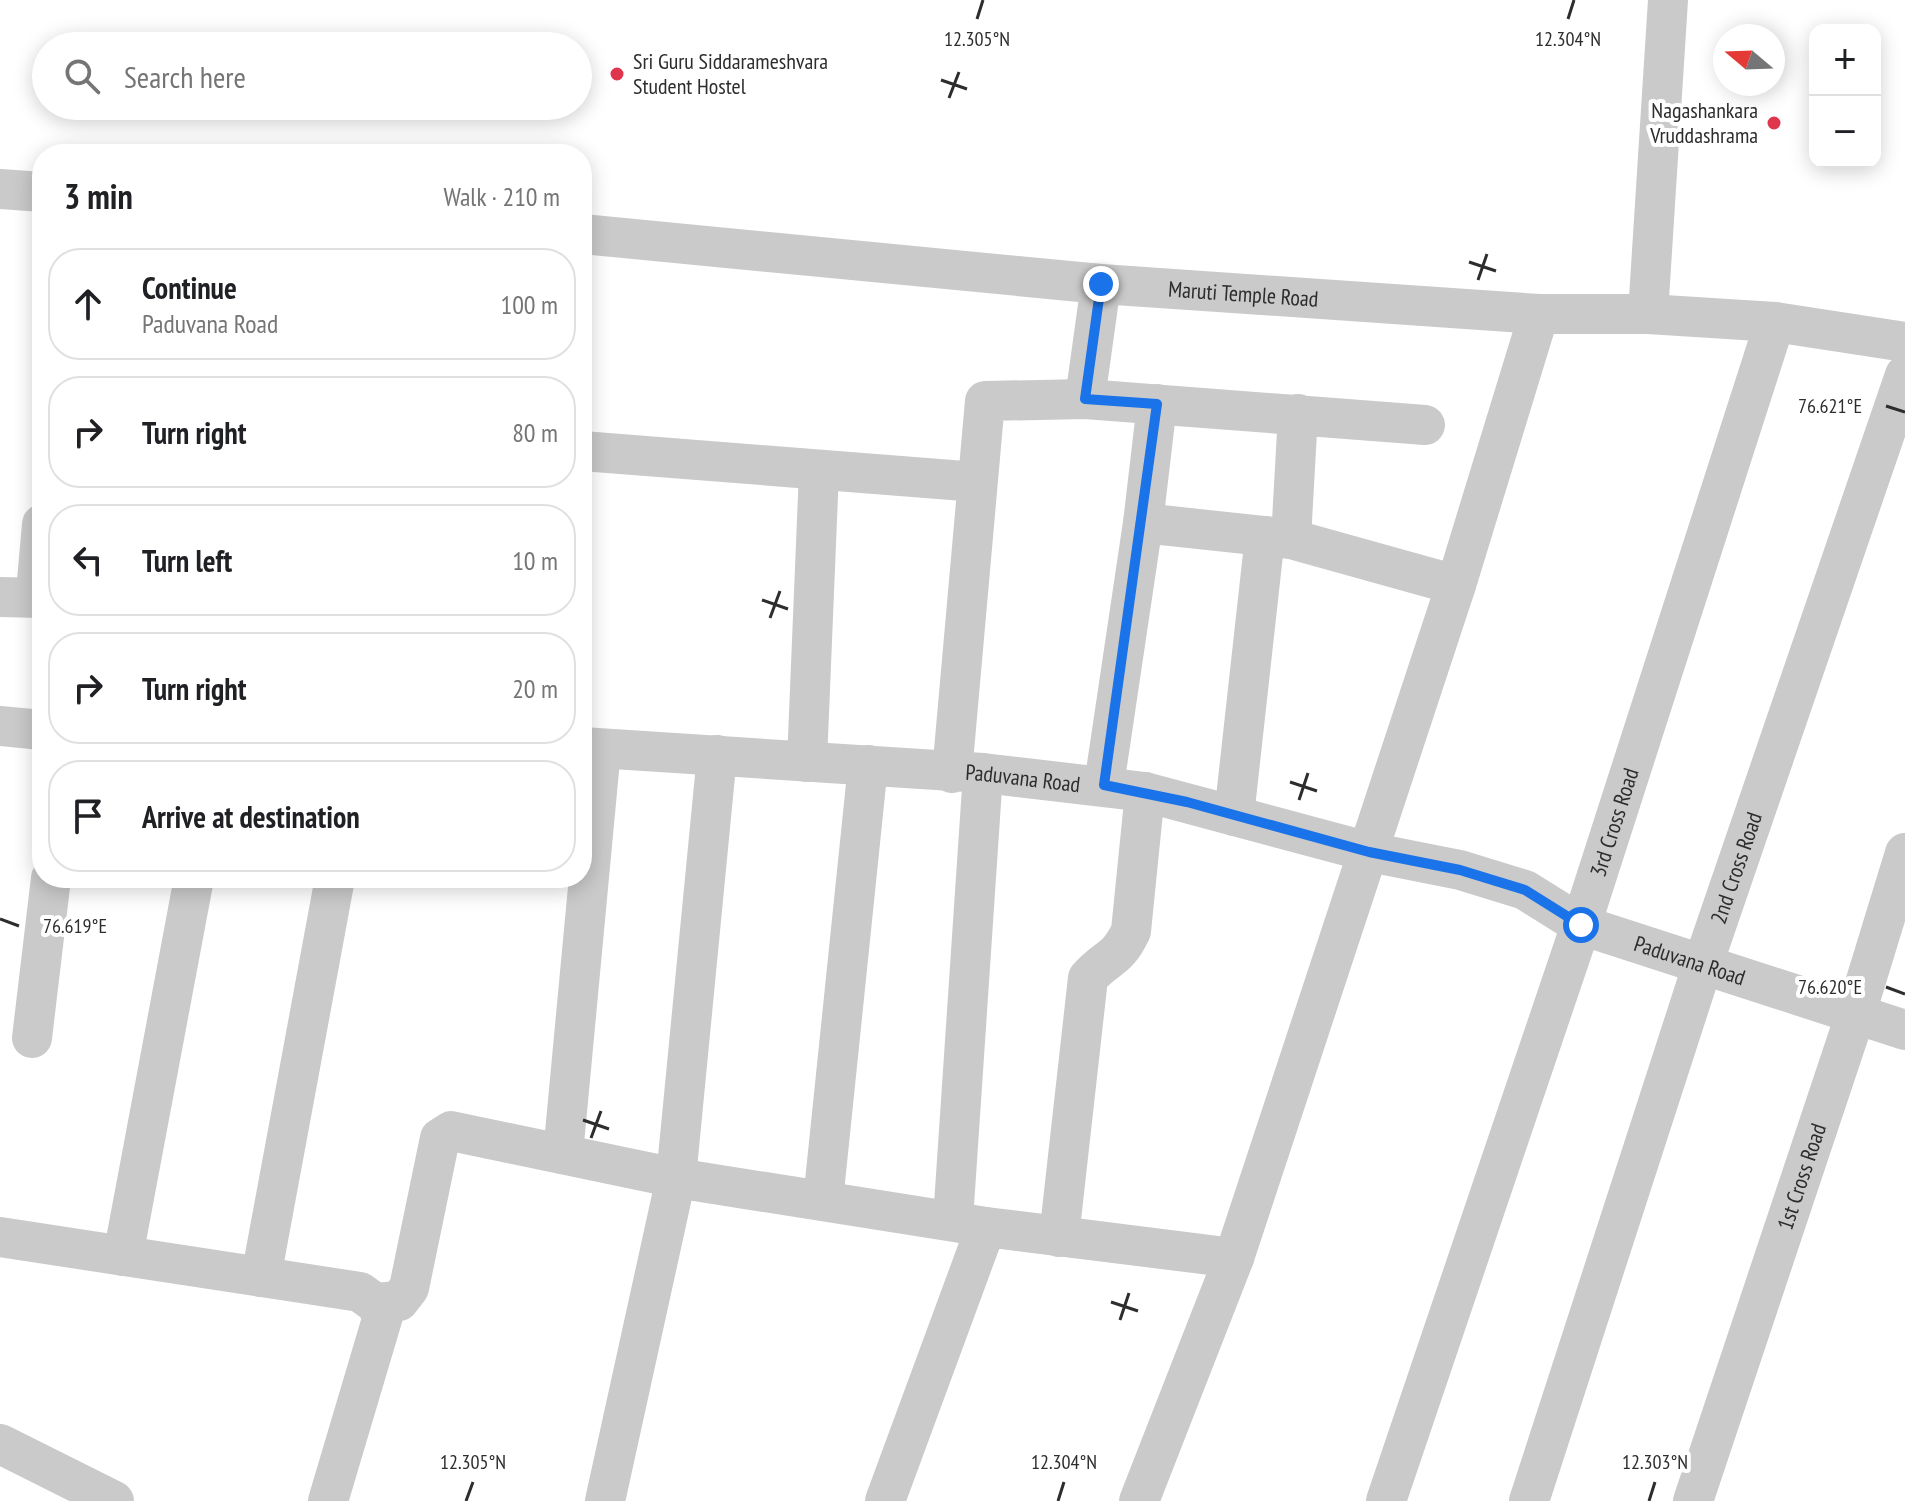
<!DOCTYPE html>
<meta charset="utf-8">
<style>
:root{--surface:#fff;--page:#f6f6f6;--text:#202124;--muted:#757577;--line:#e0e0e0}
body{margin:0;font-family:"PT Sans Narrow",sans-serif;background:var(--page);color:var(--text)}
.controls{position:absolute;right:24px;top:24px;display:grid;overflow:hidden;border-radius:16px;box-shadow:0 4px 20px #0003}
.controls button{width:72px;height:72px;display:grid;place-items:center;padding:0;border:0;border-bottom:2px solid var(--line);background:var(--surface);color:var(--text);font:40px sans-serif}
.compass{position:absolute;left:1713px;top:24px;width:72px;height:72px;border-radius:50%;background:var(--surface);box-shadow:0 4px 20px #0003;rotate:289deg}
.stop{position:absolute;width:24px;height:24px;margin:-18px;border:6px solid #1a73e8;border-radius:50%;background:#fff}
.stop.end{background:#1a73e8;border-color:#fff;box-shadow:0 2px 8px #0008}
.list{margin:0;padding:0;list-style:none}
h2{display:flex;justify-content:space-between;align-items:center;height:104px;margin:0;padding:0 32px;font-size:34px}
h2 small{font-size:26px;font-weight:400;color:var(--muted)}
.list li{display:grid;grid-template-columns:52px 1fr auto;gap:24px;align-items:center;box-sizing:border-box;height:112px;margin:0 16px 16px;padding:0 16px;border:2px solid var(--line);border-radius:32px}
.list b{display:block;font-size:30px;white-space:nowrap}
.list p{margin:0;font-size:26px;white-space:nowrap;color:var(--muted)}
.list em{font-size:26px;font-style:normal;color:var(--muted)}
.icon{flex:none;width:44px;height:44px;fill:none;stroke:currentColor;stroke-width:2;stroke-linecap:round;stroke-linejoin:round}
.map{position:relative;flex:none;width:1905px;height:1501px;overflow:hidden}
.search{position:absolute;background:var(--surface);box-shadow:0 4px 20px #0003;left:32px;top:32px;width:560px;height:88px;display:flex;align-items:center;gap:20px;box-sizing:border-box;padding:0 28px;border-radius:44px;color:var(--muted);font-size:30px}
.panel{position:absolute;background:var(--surface);box-shadow:0 4px 20px #0003;left:32px;top:144px;width:560px;height:744px;border-radius:32px}
.map>svg:first-child{display:block}
.lines{fill:none;stroke-linecap:round;stroke-linejoin:round}
.minor{stroke:#cacaca;stroke-width:40}
.route{stroke:#1a73e8;stroke-width:10}
.ticks{fill:none;stroke:#2d2d2d;stroke-width:3}
.poi-dot{fill:#df354d;stroke:#fff;stroke-width:3}
.labels{text-anchor:middle;dominant-baseline:central;stroke-width:8;stroke-linejoin:round;paint-order:stroke}
.poi-label{font-size:22px;fill:#2d2d2d;stroke:#fff;text-anchor:start}
.street-label{font-size:22px;fill:#2d2d2d;stroke:#fff}
.ticks-label{font-size:20px;text-anchor:middle;fill:#2d2d2d;stroke:#fff;stroke-width:8;stroke-linejoin:round;paint-order:stroke}
</style>
<div class="map">
<svg width="1905" height="1501" viewBox="0 0 1905 1501">
<rect width="100%" height="100%" fill="#fff"/>
<g class="lines">
<g class="minor">
<path d="M0,189L42,192"/>
<path id="s1" d="M582,234L1101,284L1539,314H1648L1775,322L1905,342"/>
<path d="M1648,314L1668,0"/>
<path d="M1085,399L1101,284"/>
<path d="M582,451L977,482"/>
<path d="M1143,523L1157,404"/>
<path d="M42,524L37,581L42,593"/>
<path d="M1291,539L1298,414"/>
<path d="M0,597L42,598"/>
<path d="M0,726L42,730"/>
<path id="s2" d="M582,747L983,773L1145,792L1369,852L1460,870L1525,890L1581,925L1905,1030"/>
<path d="M807,762L819,471"/>
<path d="M952,773L985,401L1085,399L1425,425"/>
<path d="M1104,785L1143,523L1291,539L1456,585"/>
<path d="M1234,816L1265,536"/>
<path d="M32,1038L51,878"/>
<path d="M563,1154L601,749"/>
<path d="M823,1201L868,765"/>
<path d="M953,1220L983,773"/>
<path d="M0,1237L360,1292L375,1303L383,1316L328,1501"/>
<path d="M1059,1237L1088,978C1106,957 1117,961 1131,931L1145,792"/>
<path d="M123,1256L194,878"/>
<path d="M261,1277L335,878"/>
<path d="M375,1303L399,1301L409,1288L440,1138L451,1131L676,1178L986,1227"/>
<path d="M0,1444L114,1501"/>
<path d="M605,1501L676,1178L717,755"/>
<path d="M885,1501L986,1227L1234,1258"/>
<path d="M1139,1501L1234,1258L1456,585L1539,314"/>
<path id="s3" d="M1386,1501L1581,925L1775,322"/>
<path id="s4" d="M1529,1501L1703,964L1905,375"/>
<path id="s5" d="M1693,1501L1856,1013L1905,853"/>
</g>
</g>
<g class="lines">
<path class="route" d="M1101,284L1085,399L1157,404L1104,785L1187,802L1369,852L1460,870L1525,890L1581,925"/>
</g>
<path class="ticks" d="M977,19L983,0M1568,19L1574,0M941,80L967,89M949,98L959,72M1469,262L1496,271M1478,280L1487,254M1886,406L1905,412M762,600L788,609M770,618L780,591M1290,782L1317,791M1299,800L1308,773M0,919L19,926M1886,987L1905,994M583,1120L609,1129M591,1138L601,1111M1111,1302L1138,1311M1120,1320L1129,1293M466,1501L473,1482M1058,1501L1064,1482M1649,1501L1655,1482"/>
<g class="poi-dot">
<circle cx="617" cy="74" r="8"/>
<circle cx="1774" cy="123" r="8"/>
</g>
<g class="labels">
<g class="poi-label">
<text x="633" y="61">Sri Guru Siddarameshvara<tspan x="633" dy="25">Student Hostel</tspan></text>
<text x="1758" y="110" text-anchor="end">Nagashankara<tspan x="1758" dy="25">Vruddashrama</tspan></text>
</g>
<g class="street-label">
<text stroke="none"><textPath href="#s1" startOffset="664">Maruti Temple Road</textPath></text>
<text stroke="none"><textPath href="#s2" startOffset="442">Paduvana Road</textPath></text>
<text stroke="none"><textPath href="#s3" startOffset="716">3rd Cross Road</textPath></text>
<text stroke="none"><textPath href="#s4" startOffset="666">2nd Cross Road</textPath></text>
<text stroke="none"><textPath href="#s2" startOffset="1138">Paduvana Road</textPath></text>
<text stroke="none"><textPath href="#s5" startOffset="342">1st Cross Road</textPath></text>
</g>
</g>
<g class="ticks-label">
<text x="977" y="46">12.305°N</text>
<text x="1568" y="46">12.304°N</text>
<text x="1830" y="413">76.621°E</text>
<text x="75" y="933">76.619°E</text>
<text x="1830" y="994">76.620°E</text>
<text x="473" y="1469">12.305°N</text>
<text x="1064" y="1469">12.304°N</text>
<text x="1655" y="1469">12.303°N</text>
</g>
</svg>
<div class="controls">
<button>+</button>
<button>−</button>
</div>
<svg class="compass" viewBox="-18 -18 36 36"><path d="M0-13l5 13h-10z" fill="#e53935"/><path d="M0 13l5-13h-10z" fill="#757577"/></svg>
<div class="stop" style="left:1581px;top:925px"></div>
<div class="stop end" style="left:1101px;top:284px"></div>
<div class="search"><svg class="icon" aria-label="search" viewBox="0 0 24 24"><circle cx="10" cy="10" r="6"/><path d="M15 15l6 6"/></svg>Search here</div>
<section class="panel">
<h2>3 min<small>Walk · 210 m</small></h2>
<ul class="list">
<li><svg class="icon" aria-label="ahead" viewBox="0 0 24 24"><path d="M12 20V5M6 11l6-6 6 6"/></svg><div><b>Continue</b><p>Paduvana Road</p></div><em>100 m</em></li>
<li><svg class="icon" aria-label="right" viewBox="0 0 24 24"><path d="M7 20v-9h11M14 6l5 5-5 5"/></svg><div><b>Turn right</b></div><em>80 m</em></li>
<li><svg class="icon" aria-label="left" viewBox="0 0 24 24"><path d="M17 20v-9H6M10 6l-5 5 5 5"/></svg><div><b>Turn left</b></div><em>10 m</em></li>
<li><svg class="icon" aria-label="right" viewBox="0 0 24 24"><path d="M7 20v-9h11M14 6l5 5-5 5"/></svg><div><b>Turn right</b></div><em>20 m</em></li>
<li><svg class="icon" aria-label="arrive" viewBox="0 0 24 24"><path d="M6 21V4h12l-3 4 3 4H6"/></svg><div><b>Arrive at destination</b></div></li>
</ul>
</section>
</div>
